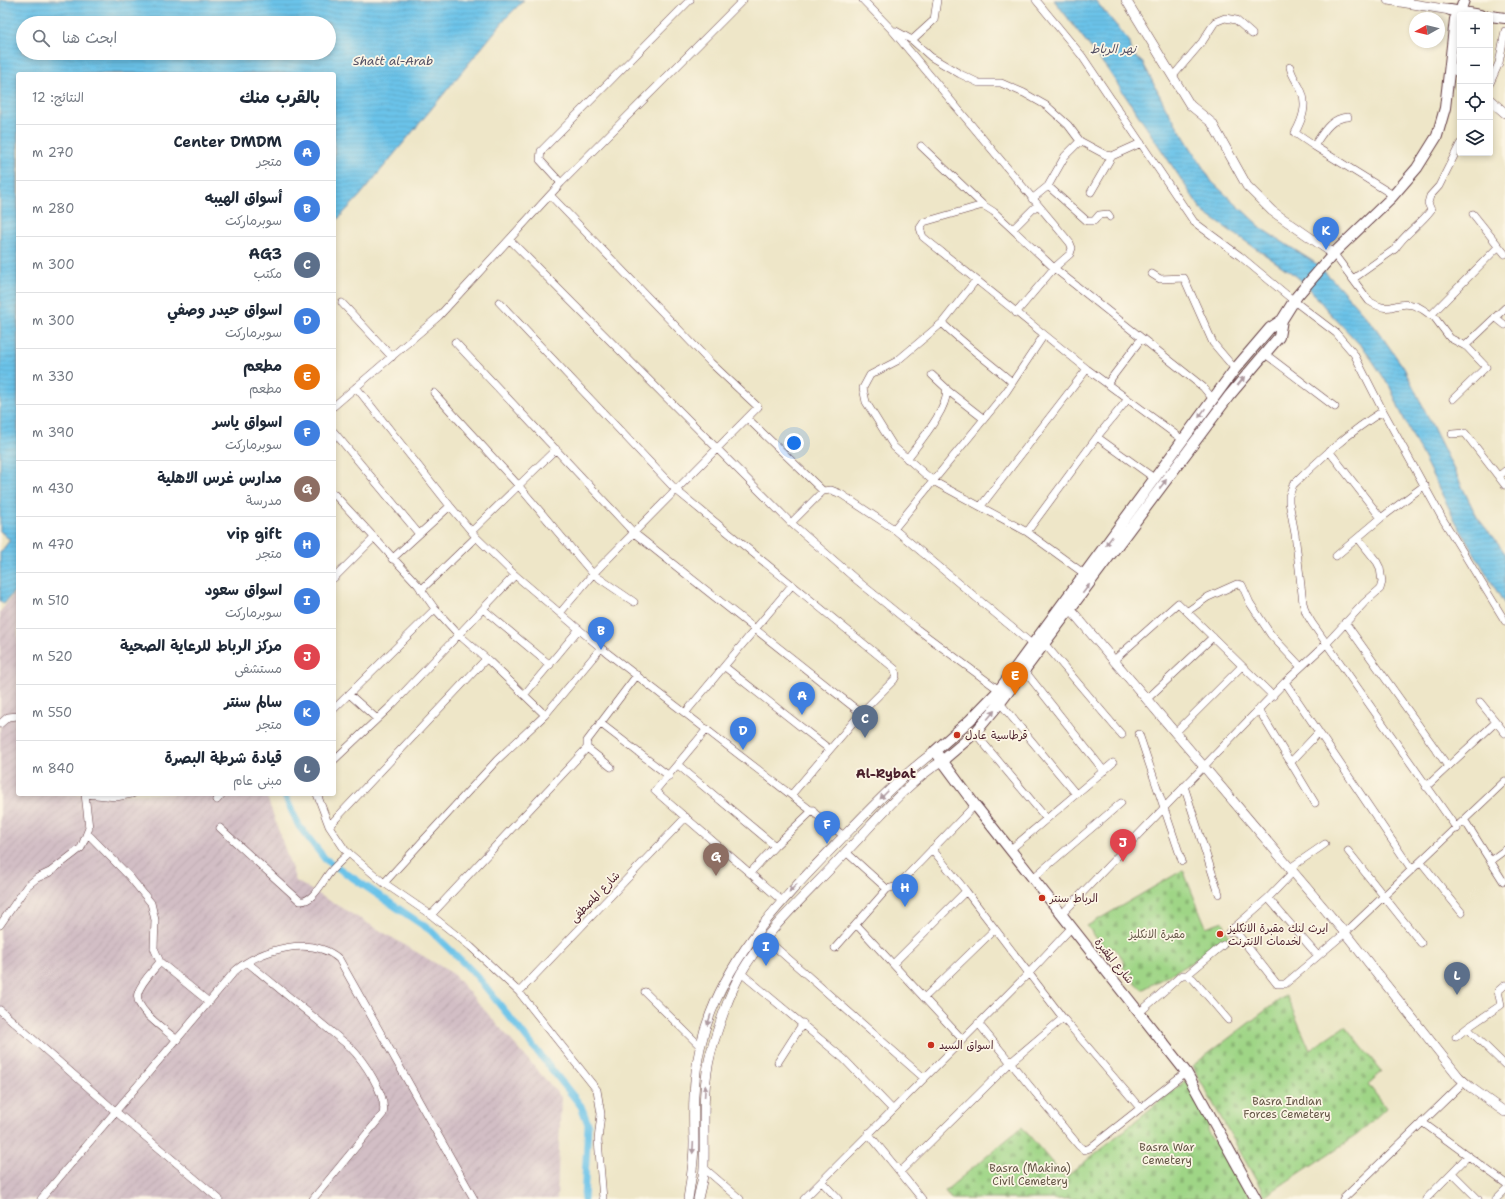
<!DOCTYPE html>
<html lang="ar">
<meta charset="utf-8">
<style>
:root{--surface:#fff;--page:#f2f2f3;--text:#1f2937;--muted:#747a83;--line:#e0e1e3;--accent:#2563eb}
body{margin:0;font-family:"Shantell Sans","Playpen Sans Arabic",sans-serif;background:var(--page);color:var(--text);direction:rtl}
.controls{position:absolute;right:12px;top:12px;display:grid;overflow:hidden;border-radius:4px;box-shadow:0 2px 6px #0003}
.controls button{width:36px;height:36px;display:grid;place-items:center;padding:0;border:0;border-bottom:1px solid var(--line);background:var(--surface);color:var(--text);font:20px sans-serif}
.compass{position:absolute;left:1409px;top:12px;width:36px;height:36px;border-radius:50%;background:var(--surface);box-shadow:0 2px 6px #0003;rotate:262deg}
.you{position:absolute;left:794px;top:443px;width:14px;height:14px;margin:-10px;border:3px solid #fff;border-radius:50%;background:#1a73e8;box-shadow:0 0 0 6px #1a73e833}
.badge{display:grid;place-items:center;width:26px;height:26px;border-radius:50%;background:var(--accent);color:#fff;font-size:13px;font-weight:700}
.pin{position:absolute;translate:-50% -33px;filter:drop-shadow(0 1px 2px #0008)}
.pin::after{content:'';position:absolute;top:21px;width:14px;height:12px;background:inherit;clip-path:polygon(0 0,100% 0,50% 100%)}
.list{margin:0;padding:0;list-style:none}
h2{display:flex;justify-content:space-between;align-items:center;height:52px;margin:0;padding:0 16px;font-size:17px}
h2 small{font-size:13px;font-weight:400;color:var(--muted)}
.list li{display:grid;grid-template-columns:26px 1fr auto;gap:12px;align-items:center;box-sizing:border-box;height:56px;padding:0 16px;border-top:1px solid var(--line)}
.list b{display:block;font-size:15px;white-space:nowrap}
.list p{margin:0;font-size:13px;white-space:nowrap;color:var(--muted)}
.list em{font-size:13px;font-style:normal;color:var(--muted)}
.icon{flex:none;width:22px;height:22px;fill:none;stroke:currentColor;stroke-width:2;stroke-linecap:round;stroke-linejoin:round}
.map{position:relative;flex:none;width:1505px;height:1199px;overflow:hidden;direction:ltr}
.search{position:absolute;background:var(--surface);box-shadow:0 2px 6px #0003;left:16px;top:16px;width:320px;height:44px;display:flex;align-items:center;gap:10px;box-sizing:border-box;padding:0 14px;border-radius:22px;color:var(--muted);font-size:15px}
.panel{position:absolute;background:var(--surface);box-shadow:0 2px 6px #0003;left:16px;top:72px;width:320px;height:724px;border-radius:4px;direction:rtl}
.map>svg:first-child{display:block}
.industrial{fill:url(#industrial-furrows)}
.cemetery{fill:url(#cemetery-stones);stroke:#747a58}
.water{fill:url(#water-rules);stroke:#5a718a;fill-rule:evenodd}
.lines{fill:none;stroke-linecap:round;stroke-linejoin:round}
.canal{stroke:#6bc3e9;stroke-width:7}
.minor-casing{stroke:#633d43;stroke-width:8}
.tertiary-casing{stroke:#633d43;stroke-width:10}
.secondary-casing{stroke:#633d43;stroke-width:12}
.minor{stroke:#fff;stroke-width:7}
.tertiary{stroke:#fff;stroke-width:9}
.secondary{stroke:#fff;stroke-width:10}
.oneway{fill:#ae9aa0}
.poi-dot{fill:#c8321e;stroke:#fcf5e5;stroke-width:1.5}
.labels{text-anchor:middle;dominant-baseline:central;stroke-width:3.5;stroke-linejoin:round;paint-order:stroke}
.poi-label{font-size:11px;fill:#4a1f2b;stroke:#fcf5e5;text-anchor:start}
.street-label{font-size:11px;fill:#4a1f2b;stroke:#fcf5e5}
.park-label{font-size:11px;fill:#645646;stroke:#fcf5e5}
.water-label{font-size:12px;font-style:italic;fill:#545064;stroke:#fcf5e5}
.quarter-label{font-size:13px;font-weight:bold;fill:#4a1f2b;stroke:#fcf5e5}
</style>
<div class="map">
<svg width="1505" height="1199" viewBox="0 0 1505 1199">
<defs>
<pattern id="industrial-furrows" width="10" height="10" patternUnits="userSpaceOnUse"><rect width="10" height="10" fill="#d2bec5"/><path d="M-1 1l2-2M0 10L10 0M9 11l2-2" fill="none" stroke="#b6a3a9"/></pattern>
<pattern id="cemetery-stones" width="16" height="16" patternUnits="userSpaceOnUse"><rect width="16" height="16" fill="#9fd586"/><path d="M2 7V4a2 2 0 0 1 4 0v3zM10 15v-3a2 2 0 0 1 4 0v3z" fill="#8ab674"/></pattern>
<pattern id="water-rules" width="6" height="5" patternUnits="userSpaceOnUse"><rect width="6" height="5" fill="#6bc3e9"/><path d="M0 2.5h6" fill="none" stroke="#5ea7c8"/></pattern>
</defs>
<rect width="100%" height="100%" fill="#fcf5e5"/>
<filter id="ink" filterUnits="userSpaceOnUse"><feTurbulence type="fractalNoise" baseFrequency=".025" numOctaves="2"/><feDisplacementMap in="SourceGraphic" scale="8" xChannelSelector="R" yChannelSelector="G"/><feConvolveMatrix kernelMatrix="1 2 1 2 8 2 1 2 1" color-interpolation-filters="sRGB"/></filter>
<filter id="wash" filterUnits="userSpaceOnUse"><feTurbulence type="fractalNoise" baseFrequency=".012" numOctaves="4" result="noise"/><feDisplacementMap in="SourceGraphic" scale="16" xChannelSelector="R" yChannelSelector="G"/><feGaussianBlur stdDeviation="0.9" result="paint"/><feColorMatrix in="noise" values="0 0 0 0 0 0 0 0 0 0 0 0 0 0 0 0 0 1.4 0 .05"/><feComposite in="paint" operator="in"/></filter>
<g filter="url(#wash)">
<rect width="100%" height="100%" fill="#eee6c8"/>
<path class="industrial" d="M18,589V794H266L296,881L452,973L561,1097L557,1199H0V612Z"/>
<path class="cemetery" d="M1183,870L1206,927L1223,921L1230,941L1142,990L1123,967C1125,959 1119,954 1113,948L1105,949L1087,926Z
M1286,995L1310,1050L1345,1026L1382,1072L1368,1084L1386,1108L1357,1135L1265,1196L1192,1066Z
M1186,1080L1209,1121C1206,1134 1211,1142 1224,1146L1252,1199H951L945,1191L1022,1127L1065,1178Z"/>
<path class="water" d="M0,0H524L507,17L358,198L334,223V74H18V587L4,604L0,601V553L10,540L0,531ZM23,23H329V53H23Z
M1054,0H1095L1130,42L1132,54L1143,63L1166,108L1212,182L1265,231L1314,262L1337,284L1375,327L1404,368L1477,517L1505,553V605L1457,524L1403,417L1390,387L1366,351L1327,310L1310,289L1296,276L1203,212L1108,70Z"/>
<g class="lines">
<path class="canal" d="M284,794L299,826L325,859L430,930L476,975L581,1106L588,1124L584,1199"/>
</g>
</g>
<g filter="url(#ink)">
<g class="lines">
<defs>
<path id="minor" d="M863,0L892,30L1070,243L1072,248L1070,254L1054,268L1016,313
M1036,0L1082,56L1194,222L1240,256L1294,301L1336,333L1354,354L1383,411L1442,518L1505,621
M896,31L912,40L931,57L960,74L979,83H1001L1024,93L1047,106L1068,125L1080,141L1106,155L1112,156L1141,143
M912,40L934,20L937,0
M1290,67C1292,77 1297,81 1301,90C1308,105 1302,120 1295,133L1314,146
M1173,76L1202,42L1215,22L1225,18L1236,20L1252,34
M1490,83L1499,63L1505,31
M1348,117C1330,118 1323,133 1314,146L1393,195
M921,146L983,205
M561,183L540,160L541,151L690,0
M1048,186L1087,221H1094L1099,215L1108,214L1110,217
M1091,192L1112,156
M551,196L711,363L758,407L593,574L560,613
M1032,199L1048,186L1065,156L1080,141
M1473,214L1505,254
M1013,229L1037,205
M510,240L791,523L859,582L917,629L999,690
M1334,254L1369,301C1392,316 1394,300 1412,305C1420,306 1426,312 1432,316
M1152,274L1160,279L1184,278L1213,343L1235,369
M1353,279L1395,249C1404,234 1420,225 1431,210L1428,203L1430,196L1439,186L1460,144
M976,280L942,323L897,361L870,375L863,388L866,402L894,447L933,481L1027,532L1086,575
M499,302L676,490L895,669L896,676L894,680L861,713L792,794
M342,303L392,357
M1495,317L1505,325
M942,323C964,344 989,362 1012,382
M455,342L634,533L861,713
M1465,346L1505,308
M1264,353L1335,407
M1107,384L1141,339
M356,387L450,506L476,537L515,575L601,648L844,836
M947,390L984,419
M434,393L518,485L593,574L634,602
M1453,399L1486,367L1467,347L1450,338L1432,314L1498,247
M334,406L439,316L561,183L743,0
M1383,411C1349,432 1321,458 1293,485L1289,496V502L1295,534L1303,603L1306,613L1312,623L1457,829
M747,418L823,491
M334,432L419,534
M1452,434L1465,433L1505,485
M1097,437L1154,478
M1183,440L1087,369L923,237L920,228L924,222L983,205L994,212L1054,268L1203,387L1212,398
M1329,451L1381,518
M907,459C918,444 951,406 946,388L932,375
M1499,476L1505,471
M334,494L418,585L435,609L458,634L489,661L545,715
M981,506L1087,369
M791,523L823,491L831,490L841,494L894,529L1033,645
M894,529L1006,392L1044,335
M472,531L556,449
M1027,532L1097,437L1128,399
M1336,556L1381,518L1425,485
M392,559L450,506
M334,578L374,538
M421,590L476,537
M483,609L550,665
M1188,611L1208,597L1237,584L1242,585L1250,603L1271,635L1301,667
M1345,622L1447,765
M1044,643L1122,735
M1114,660L1178,603L1273,696
M725,667L829,749
M1024,670L1104,771
M1285,682L1412,870
M349,694L377,719
M524,695L579,629
M1147,699L1213,637
M1480,702L1505,733
M1000,703L1076,794
M334,709L435,609
M1259,710L1315,803
M686,712L792,585
M600,723L669,776
M0,724L8,717L18,716
M707,729L655,791L781,900
M1176,732L1242,666
M975,733L1046,818
M1139,734L1182,861
M334,760L393,704L515,575
M1291,762L1319,732
M678,765L775,846
M611,767L587,748V741L637,675
M1184,786L1219,894
M1426,787L1496,722
M86,794L116,797L132,794
M317,794L329,826L345,850L384,883L431,915L471,947L519,992L597,1090L601,1114L598,1140L603,1199
M217,800L222,794
M1465,821L1503,881
M329,826L486,659
M220,828L300,901C313,903 323,880 331,871C336,865 343,859 349,853
M87,833L129,876L151,903L155,920L154,948L160,962L209,1002
M932,849L966,891L1063,1018L1140,1108
M1011,849L1113,763
M1348,851L1421,943
M846,852L887,889
M1490,861L1505,850
M1421,862L1462,913
M1290,868L1325,844
M750,873L775,846L813,810
M1033,878L1121,803
M384,883L497,760L545,715L601,648
M1268,898L1318,956
M1062,914L1285,682L1327,643L1364,603L1380,589L1382,582L1380,568L1377,562L1358,538
M431,915L587,748
M856,924L962,1039
M0,925L27,886L37,878L50,872L81,848L89,828L85,794
M1233,928L1277,984H1285L1345,933L1505,781
M1229,932L1268,898L1293,872
M766,939L924,1078
M835,948L887,889L897,886L975,805
M160,962C153,971 141,982 138,993C133,1009 166,1030 177,1040
M248,963L350,1047C363,1060 388,1096 383,1114L313,1199
M893,964L966,891
M741,973L844,1059L892,1109
M1187,975L1193,979L1228,1020
M519,992L686,817
M645,992L700,1046
M924,998L995,929
M0,1010L115,1111L219,1199
M1140,1012L1182,975H1187L1223,945
M978,1023L1079,1146L1084,1150L1090,1148L1186,1072
M1467,1028L1501,1005L1498,991L1505,985
M1456,1037L1467,1028L1505,1065
M778,1062L803,1023
M1422,1122L1505,1183
M868,1133L922,1199
M704,1168L740,1199
M900,1172L1011,1062L1063,1018
M1452,1173L1478,1199
M822,1182L838,1199
M41,1199L235,971C260,949 312,935 339,959L474,1199
M804,1199L1029,973L1072,927
M1343,1199L1464,1082
M1426,1199L1468,1156
M1496,1199L1505,1190"/>
<path id="tertiary" d="M1126,0L1190,105L1212,123L1247,186L1272,211L1334,254
M1388,0L1450,10
M1450,65L1460,74
M1490,100L1505,113
M1071,610L1345,933L1459,1077L1470,1087L1505,1112
M688,1199C691,1180 694,1161 694,1142C693,1110 693,1080 700,1048C719,963 781,901 840,840C870,809 900,777 935,751
M698,1199C700,1188 704,1177 704,1166C705,1128 701,1090 711,1052C717,1030 730,992 741,973C768,927 811,891 846,852C877,820 904,785 942,761"/>
<path id="secondary" d="M1450,10L1480,15
M1490,16L1505,18
M942,761L975,733L1000,703L1229,396L1279,337L1282,320L1297,296L1336,251L1391,198L1417,168L1437,136L1445,108L1455,19L1459,15L1464,0
M1256,1199L1186,1072L975,805L935,751L970,720L999,690L1235,369L1270,328L1282,320"/>
</defs>
<use href="#minor" class="minor-casing"/>
<use href="#tertiary" class="tertiary-casing"/>
<use href="#secondary" class="secondary-casing"/>
<use href="#minor" class="minor"/>
<use href="#tertiary" class="tertiary"/>
<use href="#secondary" class="secondary"/>
</g>
<defs><path id="oneway-solid" d="M-6-.8H1V-3.2L6.5 0L1 3.2V.8H-6Z"/></defs>
<g class="oneway">
<use href="#oneway-solid" transform="translate(1241 381) rotate(-51)"/>
<use href="#oneway-solid" transform="translate(1202 413) rotate(125)"/>
<use href="#oneway-solid" transform="translate(1163 484) rotate(-53)"/>
<use href="#oneway-solid" transform="translate(1109 541) rotate(126)"/>
<use href="#oneway-solid" transform="translate(1086 589) rotate(-53)"/>
<use href="#oneway-solid" transform="translate(991 715) rotate(-50)"/>
<use href="#oneway-solid" transform="translate(884 795) rotate(135)"/>
<use href="#oneway-solid" transform="translate(793 888) rotate(134)"/>
<use href="#oneway-solid" transform="translate(709 1020) rotate(108)"/>
<use href="#oneway-solid" transform="translate(705 1091) rotate(-86)"/>
<use href="#oneway-solid" transform="translate(693 1148) rotate(93)"/>
</g>
</g>
<g class="poi-dot">
<circle cx="957" cy="735" r="4"/>
<circle cx="1042" cy="898" r="4"/>
<circle cx="1220" cy="934" r="4"/>
<circle cx="931" cy="1045" r="4"/>
</g>
<g class="labels">
<g class="poi-label">
<text x="965" y="735">قرطاسية عادل</text>
<text x="1050" y="898">الرباط سنتر</text>
<text x="1228" y="928">ايرث لنك مقبرة الانكليز<tspan x="1228" dy="13">لخدمات الانترنت</tspan></text>
<text x="939" y="1045">اسواق السيد</text>
</g>
<g class="street-label">
<text transform="translate(595 897) rotate(-46)">شارع المصطفى</text>
<text transform="translate(1114 961) rotate(51)">شارع المقبرة</text>
</g>
<g class="park-label">
<text x="1157" y="934">مقبرة الانكليز</text>
<text x="1287" y="1101">Basra Indian<tspan x="1287" dy="13">Forces Cemetery</tspan></text>
<text x="1167" y="1147">Basra War<tspan x="1167" dy="13">Cemetery</tspan></text>
<text x="1030" y="1168">Basra (Makina)<tspan x="1030" dy="13">Civil Cemetery</tspan></text>
</g>
<g class="water-label">
<text x="1113" y="49">نهر الرباط</text>
<text x="393" y="61">Shatt al-Arab</text>
</g>
<g class="quarter-label">
<text x="886" y="773">Al-Rybat</text>
</g>
</g>
</svg>
<div class="controls">
<button>+</button>
<button>−</button>
<button><svg class="icon" aria-label="locate" viewBox="0 0 24 24"><circle cx="12" cy="12" r="6"/><path d="M12 2v4M12 18v4M2 12h4M18 12h4"/></svg></button>
<button><svg class="icon" aria-label="layers" viewBox="0 0 24 24"><path d="M12 4l9 5-9 5-9-5zM3 14l9 5 9-5"/></svg></button>
</div>
<svg class="compass" viewBox="-18 -18 36 36"><path d="M0-13l5 13h-10z" fill="#e53935"/><path d="M0 13l5-13h-10z" fill="#747a83"/></svg>
<div class="you"></div>
<div class="pin badge" style="left:802px;top:715px;background:#3f7fe0">A</div>
<div class="pin badge" style="left:601px;top:650px;background:#3f7fe0">B</div>
<div class="pin badge" style="left:865px;top:738px;background:#5c6f8a">C</div>
<div class="pin badge" style="left:743px;top:750px;background:#3f7fe0">D</div>
<div class="pin badge" style="left:1015px;top:695px;background:#e8710a">E</div>
<div class="pin badge" style="left:827px;top:844px;background:#3f7fe0">F</div>
<div class="pin badge" style="left:716px;top:876px;background:#8d6e63">G</div>
<div class="pin badge" style="left:905px;top:907px;background:#3f7fe0">H</div>
<div class="pin badge" style="left:766px;top:966px;background:#3f7fe0">I</div>
<div class="pin badge" style="left:1123px;top:862px;background:#e0444e">J</div>
<div class="pin badge" style="left:1326px;top:250px;background:#3f7fe0">K</div>
<div class="pin badge" style="left:1457px;top:995px;background:#5c6f8a">L</div>
<div class="search"><svg class="icon" aria-label="search" viewBox="0 0 24 24"><circle cx="10" cy="10" r="6"/><path d="M15 15l6 6"/></svg>ابحث هنا</div>
<section class="panel">
<h2>بالقرب منك<small>النتائج: 12</small></h2>
<ul class="list">
<li><span class="badge" style="background:#3f7fe0">A</span><div><b>Center DMDM</b><p>متجر</p></div><em>270 m</em></li>
<li><span class="badge" style="background:#3f7fe0">B</span><div><b>أسواق الهيبه</b><p>سوبرماركت</p></div><em>280 m</em></li>
<li><span class="badge" style="background:#5c6f8a">C</span><div><b>AG3</b><p>مكتب</p></div><em>300 m</em></li>
<li><span class="badge" style="background:#3f7fe0">D</span><div><b>اسواق حيدر وصفي</b><p>سوبرماركت</p></div><em>300 m</em></li>
<li><span class="badge" style="background:#e8710a">E</span><div><b>مطعم</b><p>مطعم</p></div><em>330 m</em></li>
<li><span class="badge" style="background:#3f7fe0">F</span><div><b>اسواق ياسر</b><p>سوبرماركت</p></div><em>390 m</em></li>
<li><span class="badge" style="background:#8d6e63">G</span><div><b>مدارس غرس الاهلية</b><p>مدرسة</p></div><em>430 m</em></li>
<li><span class="badge" style="background:#3f7fe0">H</span><div><b>vip gift</b><p>متجر</p></div><em>470 m</em></li>
<li><span class="badge" style="background:#3f7fe0">I</span><div><b>اسواق سعود</b><p>سوبرماركت</p></div><em>510 m</em></li>
<li><span class="badge" style="background:#e0444e">J</span><div><b>مركز الرباط للرعاية الصحية</b><p>مستشفى</p></div><em>520 m</em></li>
<li><span class="badge" style="background:#3f7fe0">K</span><div><b>سالم سنتر</b><p>متجر</p></div><em>550 m</em></li>
<li><span class="badge" style="background:#5c6f8a">L</span><div><b>قيادة شرطة البصرة</b><p>مبنى عام</p></div><em>840 m</em></li>
</ul>
</section>
</div>
